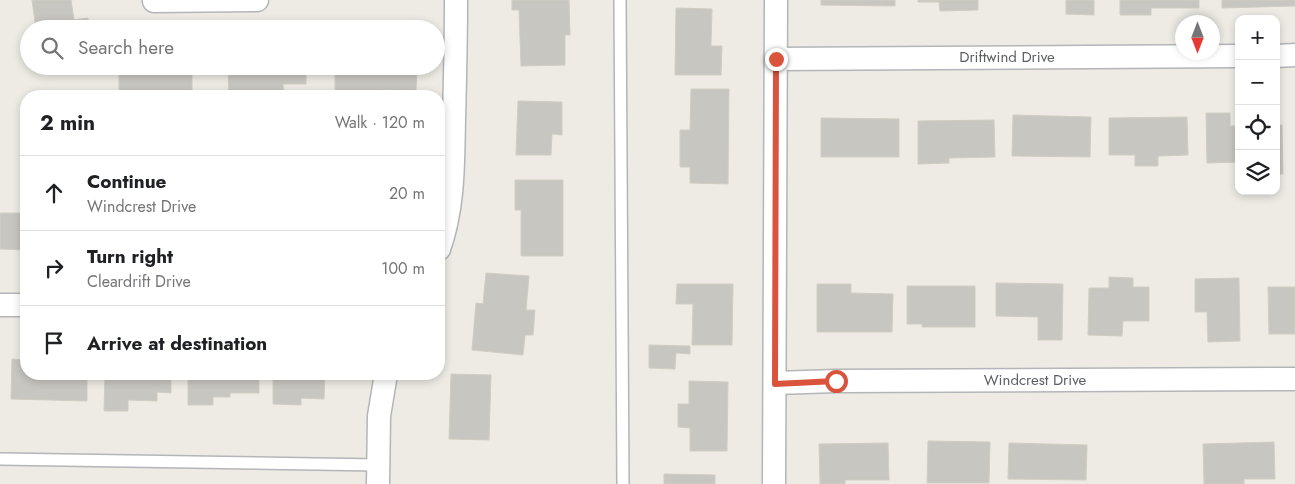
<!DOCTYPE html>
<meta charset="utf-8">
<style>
:root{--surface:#fff;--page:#f2f2f2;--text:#202124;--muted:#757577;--line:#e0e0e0}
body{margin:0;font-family:Jost,sans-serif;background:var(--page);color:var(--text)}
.controls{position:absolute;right:15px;top:15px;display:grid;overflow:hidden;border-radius:10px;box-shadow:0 2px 8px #0003}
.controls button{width:45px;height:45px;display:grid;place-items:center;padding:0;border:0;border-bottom:1px solid var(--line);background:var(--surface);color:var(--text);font:25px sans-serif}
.compass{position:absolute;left:1175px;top:15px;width:45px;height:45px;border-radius:50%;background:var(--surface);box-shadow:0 2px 8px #0003;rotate:180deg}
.stop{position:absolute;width:15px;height:15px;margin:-11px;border:4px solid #da543d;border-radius:50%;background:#fff}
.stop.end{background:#da543d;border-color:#fff;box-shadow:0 1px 5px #0008}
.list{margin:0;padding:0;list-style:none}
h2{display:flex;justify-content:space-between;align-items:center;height:65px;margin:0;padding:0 20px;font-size:21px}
h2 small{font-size:16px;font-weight:400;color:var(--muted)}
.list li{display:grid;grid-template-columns:32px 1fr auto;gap:15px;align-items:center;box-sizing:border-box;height:75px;padding:0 20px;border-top:1px solid var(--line)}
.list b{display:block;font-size:19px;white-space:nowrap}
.list p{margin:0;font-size:16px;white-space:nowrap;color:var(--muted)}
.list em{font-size:16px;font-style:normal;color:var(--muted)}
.icon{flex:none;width:28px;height:28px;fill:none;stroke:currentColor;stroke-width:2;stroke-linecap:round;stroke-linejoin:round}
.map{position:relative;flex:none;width:1295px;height:484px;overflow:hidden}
.search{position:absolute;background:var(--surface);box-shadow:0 2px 8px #0003;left:20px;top:20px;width:425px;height:55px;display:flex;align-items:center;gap:12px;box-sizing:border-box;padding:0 18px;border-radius:28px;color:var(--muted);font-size:19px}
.panel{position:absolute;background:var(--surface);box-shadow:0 2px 8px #0003;left:20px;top:90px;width:425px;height:290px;border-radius:20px}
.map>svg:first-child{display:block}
.building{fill:#c8c6c0;stroke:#d1cdc2}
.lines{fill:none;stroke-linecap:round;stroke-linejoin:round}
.lane-casing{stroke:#b4b5b9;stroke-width:14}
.street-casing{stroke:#b4b5b9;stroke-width:25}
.lane{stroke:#fff;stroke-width:11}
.street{stroke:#fff;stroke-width:22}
.route{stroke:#da543d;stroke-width:6}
.labels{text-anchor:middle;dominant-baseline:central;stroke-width:4;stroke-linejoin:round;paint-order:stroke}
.street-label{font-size:15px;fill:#5c5e63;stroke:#fff}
</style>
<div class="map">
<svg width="1295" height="484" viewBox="0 0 1295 484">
<rect width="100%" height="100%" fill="#edebe4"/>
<path class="building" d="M32,0H71L74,20L88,18L89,29H36Z
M512,0H569L570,35H565V65L521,66L519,10H512Z
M821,0H895V6L821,5Z
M918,0H978V10L940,11L939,2H918Z
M1066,0H1094V15L1066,14Z
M1120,0H1199V8H1151V15H1120Z
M1222,0H1295V6L1222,8Z
M676,8L712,9L711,46H722L721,75H675Z
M119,66H192V96H119Z
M228,66H306V84H283L284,96H229Z
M335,66H417L416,91L383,90V96H335Z
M691,89H729L728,184L690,183V167H680V130H690Z
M518,101L562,102V135L552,134L551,155H516Z
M1206,113H1230V126H1239V162L1207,163Z
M1013,115L1091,117L1090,157L1012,156Z
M1187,117L1188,155L1158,156V166H1135V155H1109V118Z
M821,118L899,119V157H821Z
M994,120L995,157L949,158V163L918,164V121Z
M1276,125H1282L1283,174H1276Z
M515,180H563V256H521V210H515Z
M0,213H26V250L0,249Z
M486,273L529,276L526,310H535L533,335H525L523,355L472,350L476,303L483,304Z
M1109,277L1133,278V287H1149V321H1123L1122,336L1088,335L1089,288H1109Z
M1239,278L1240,341L1208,342L1207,312H1195V279Z
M996,283L1063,284L1062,340H1038V317L996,316Z
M677,284H733L732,345H692L693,304H676Z
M817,284H851V293L893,294L892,332H817Z
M907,286H975V327H922V324H907Z
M1268,287H1295V334H1269Z
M649,345L690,346V354L676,353L675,369L649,368Z
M12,359L26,360V374H87V401L11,399Z
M105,374H171V393L157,392V401L128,400V411H104Z
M188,374H259V393H230V397H213V405H188Z
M273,374H325L324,399L301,398V405L273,404Z
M451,374L491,375L489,440L449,439Z
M689,381L728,382L727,451H690V428L678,427V404H689Z
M928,441L990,442L989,483H927Z
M1274,442L1275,479H1244V484H1204L1203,444Z
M888,443L889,480H845V484H820L819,444Z
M1009,443L1087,445L1086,480L1008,479Z
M664,474L715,475V484H664Z"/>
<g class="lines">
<defs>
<path id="lane" d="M620,0L623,484
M0,459L378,465"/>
<path id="street" d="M154,1L257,0
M1276,56L1295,55
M776,59L1239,56
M439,249C454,207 453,163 454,119C455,80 456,40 456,0
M0,305H26
M775,383L836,381L1295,379
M378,484L379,416L386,374
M774,484L776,0"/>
</defs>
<use href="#lane" class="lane-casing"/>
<use href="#street" class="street-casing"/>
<use href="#lane" class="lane"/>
<use href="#street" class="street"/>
</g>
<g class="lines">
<path class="route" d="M776,59L775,384L836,381"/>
</g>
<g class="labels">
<g class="street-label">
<text x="1007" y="57">Driftwind Drive</text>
<text x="1035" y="380">Windcrest Drive</text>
</g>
</g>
</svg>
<div class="controls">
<button>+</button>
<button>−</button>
<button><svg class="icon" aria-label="locate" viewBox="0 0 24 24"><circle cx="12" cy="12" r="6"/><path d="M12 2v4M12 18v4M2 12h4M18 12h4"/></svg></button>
<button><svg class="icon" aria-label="layers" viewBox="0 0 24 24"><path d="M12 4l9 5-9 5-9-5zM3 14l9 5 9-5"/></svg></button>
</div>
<svg class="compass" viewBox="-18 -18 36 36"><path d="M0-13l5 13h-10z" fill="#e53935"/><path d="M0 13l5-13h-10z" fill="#757577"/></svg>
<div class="stop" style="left:836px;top:381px"></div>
<div class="stop end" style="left:776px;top:59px"></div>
<div class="search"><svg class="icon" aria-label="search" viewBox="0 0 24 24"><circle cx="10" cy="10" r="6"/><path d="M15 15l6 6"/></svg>Search here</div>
<section class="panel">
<h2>2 min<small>Walk · 120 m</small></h2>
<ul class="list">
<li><svg class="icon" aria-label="ahead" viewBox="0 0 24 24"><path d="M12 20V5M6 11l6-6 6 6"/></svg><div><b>Continue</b><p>Windcrest Drive</p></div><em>20 m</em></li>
<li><svg class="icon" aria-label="right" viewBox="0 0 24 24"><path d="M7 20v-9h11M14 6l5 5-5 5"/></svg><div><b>Turn right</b><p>Cleardrift Drive</p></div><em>100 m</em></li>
<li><svg class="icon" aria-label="arrive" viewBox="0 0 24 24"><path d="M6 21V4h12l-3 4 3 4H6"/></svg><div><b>Arrive at destination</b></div></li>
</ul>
</section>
</div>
